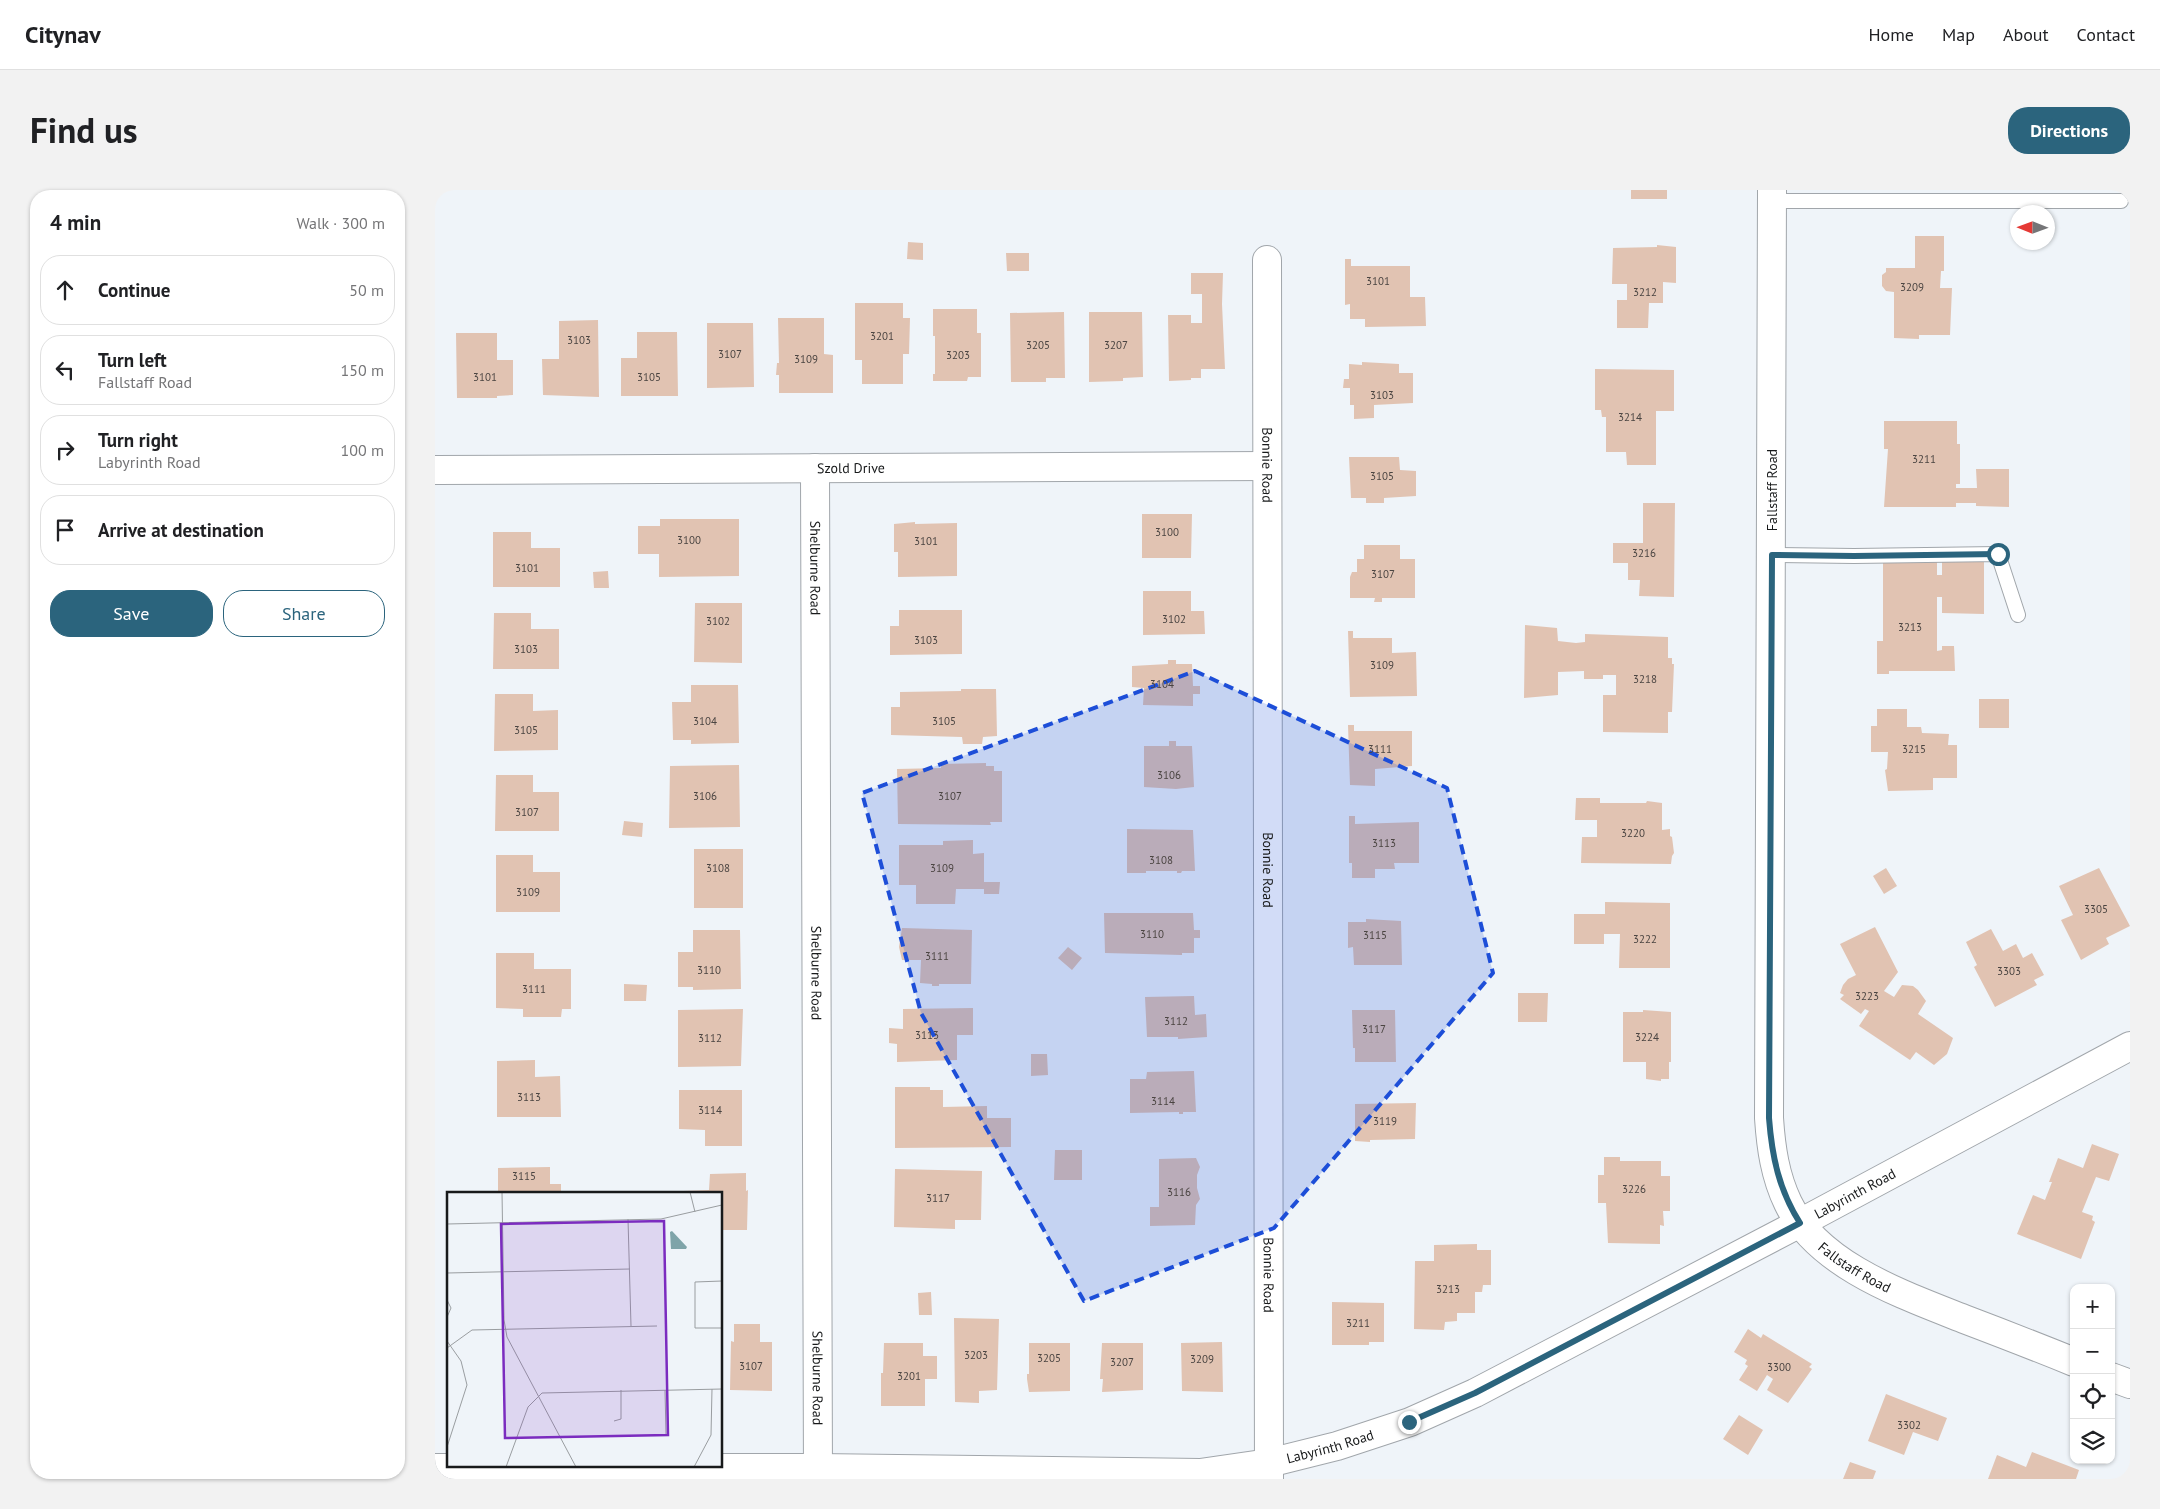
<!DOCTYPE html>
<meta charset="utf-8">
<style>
:root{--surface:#fff;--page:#f2f2f2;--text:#202124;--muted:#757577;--line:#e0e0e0;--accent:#2b647d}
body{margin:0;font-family:"PT Sans",sans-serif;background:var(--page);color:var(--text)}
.controls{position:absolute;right:15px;bottom:15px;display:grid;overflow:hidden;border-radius:10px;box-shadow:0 1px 4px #0004}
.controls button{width:45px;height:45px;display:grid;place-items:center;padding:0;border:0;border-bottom:1px solid var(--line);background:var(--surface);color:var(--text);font:25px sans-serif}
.compass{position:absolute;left:1575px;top:15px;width:45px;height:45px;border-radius:50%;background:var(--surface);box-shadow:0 1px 4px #0004;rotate:271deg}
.stop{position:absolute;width:15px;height:15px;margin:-11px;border:4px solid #2b647d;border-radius:50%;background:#fff}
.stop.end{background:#2b647d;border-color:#fff;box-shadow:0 1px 5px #0008}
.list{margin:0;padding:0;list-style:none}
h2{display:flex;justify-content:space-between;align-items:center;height:65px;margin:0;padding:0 20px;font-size:21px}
h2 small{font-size:16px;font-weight:400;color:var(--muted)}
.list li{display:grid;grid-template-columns:32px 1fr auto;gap:15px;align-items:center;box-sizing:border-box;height:70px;margin:0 10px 10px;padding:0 10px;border:1px solid var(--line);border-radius:20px}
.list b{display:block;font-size:19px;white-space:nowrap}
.list p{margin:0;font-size:16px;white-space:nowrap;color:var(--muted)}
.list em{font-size:16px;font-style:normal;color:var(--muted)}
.actions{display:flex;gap:10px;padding:15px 20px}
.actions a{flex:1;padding:11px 0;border:1px solid var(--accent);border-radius:20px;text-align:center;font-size:18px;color:var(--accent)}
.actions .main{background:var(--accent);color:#fff}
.icon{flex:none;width:28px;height:28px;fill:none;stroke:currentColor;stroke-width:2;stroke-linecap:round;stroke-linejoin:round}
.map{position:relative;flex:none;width:1695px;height:1289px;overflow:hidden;border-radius:20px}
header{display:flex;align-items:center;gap:30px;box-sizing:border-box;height:70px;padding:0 25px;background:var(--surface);border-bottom:1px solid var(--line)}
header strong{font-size:24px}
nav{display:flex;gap:28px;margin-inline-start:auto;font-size:18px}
.intro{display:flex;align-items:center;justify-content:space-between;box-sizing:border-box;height:120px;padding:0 30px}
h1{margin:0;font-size:35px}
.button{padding:12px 22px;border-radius:20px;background:var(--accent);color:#fff;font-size:18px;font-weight:700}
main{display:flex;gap:30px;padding:0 30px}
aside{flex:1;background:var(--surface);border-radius:20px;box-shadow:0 1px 4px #0004}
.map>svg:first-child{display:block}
.building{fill:#e1c3b2}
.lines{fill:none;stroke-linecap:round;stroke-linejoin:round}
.service-casing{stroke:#a1a6ab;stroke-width:16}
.minor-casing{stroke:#a1a6ab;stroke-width:30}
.service{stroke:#fff;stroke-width:14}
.minor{stroke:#fff;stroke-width:28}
.route{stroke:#2b647d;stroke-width:6}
.marked{fill:#1d4ed8;fill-opacity:0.2;stroke:#1d4ed8;stroke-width:4;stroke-dasharray:10 6;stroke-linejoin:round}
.labels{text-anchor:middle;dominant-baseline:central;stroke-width:4;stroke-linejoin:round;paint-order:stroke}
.number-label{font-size:11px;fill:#4a4441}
.street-label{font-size:14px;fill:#181a1b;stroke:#fff}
.inset-road{fill:none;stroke:#999da0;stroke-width:1}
.view{fill:#7b2cbf;fill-opacity:0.15;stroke:#7b2cbf;stroke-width:2.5}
.inset-edge{fill:none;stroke:#181a1b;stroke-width:2.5}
</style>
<header>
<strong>Citynav</strong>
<nav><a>Home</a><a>Map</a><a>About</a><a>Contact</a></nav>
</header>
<div class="intro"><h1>Find us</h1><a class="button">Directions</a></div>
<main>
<aside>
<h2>4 min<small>Walk · 300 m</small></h2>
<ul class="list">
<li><svg class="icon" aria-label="ahead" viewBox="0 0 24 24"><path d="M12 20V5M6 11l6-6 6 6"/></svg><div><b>Continue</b></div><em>50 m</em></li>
<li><svg class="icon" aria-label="left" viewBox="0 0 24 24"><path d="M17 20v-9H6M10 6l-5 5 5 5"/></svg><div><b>Turn left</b><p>Fallstaff Road</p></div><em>150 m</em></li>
<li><svg class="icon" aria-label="right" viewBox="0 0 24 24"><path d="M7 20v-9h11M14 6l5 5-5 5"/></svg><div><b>Turn right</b><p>Labyrinth Road</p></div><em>100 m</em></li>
<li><svg class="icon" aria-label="arrive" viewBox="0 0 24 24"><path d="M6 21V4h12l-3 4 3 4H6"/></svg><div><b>Arrive at destination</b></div></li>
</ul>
<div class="actions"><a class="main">Save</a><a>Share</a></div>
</aside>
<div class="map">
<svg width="1695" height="1289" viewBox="0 0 1695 1289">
<rect width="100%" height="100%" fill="#eff4f9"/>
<path class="building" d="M1196,0H1232V9H1196Z
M1480,46H1509V81H1506L1505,98H1517L1515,145H1484V149L1459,148V102L1451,101L1447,96V85L1451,82V78H1480Z
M473,52L488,53V70L472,69Z
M1222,55L1241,57V93L1228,92V113H1214L1213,138H1182V110H1192V94H1177L1178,58L1222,57Z
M571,63H594V81H572Z
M910,69H916V76H975V107H990L991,136L930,137V129H915V114L910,115Z
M756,83H788L787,114L790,179H766V188H756V190L734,191L733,125H756V133H767V104H756Z
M420,113H468V128H475L474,164H468V194H427V170H420Z
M498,119H542V143H546V187H533L532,191H498V184H500V146H498Z
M629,122L630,188H611V192H576L575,123Z
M654,122H707L708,187L688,188V191L654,192Z
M343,128H389V164L398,165V203H344V185H341L342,173H344Z
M163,130L164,207L108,205L107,169H124V131Z
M272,133H318L319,197L272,198Z
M202,142H242L243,206H186V168H202Z
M21,143H62V170H78V205L62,206V208H22Z
M927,172L964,174V183H978V213L939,215V228L919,229V215H915V198H908L909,189H914V174L927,175Z
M1160,179L1239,180V221H1221V275H1192L1191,262H1171V227H1167L1166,220H1160Z
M1449,231H1522V254H1525V294H1521V298H1542L1541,279H1574V317L1541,316V313H1521V317H1449L1453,259H1449Z
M914,267H964L965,280L981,281V306L949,308V313H931V308H916Z
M1208,313H1240L1239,407L1204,406L1205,390H1193V373H1178V353H1208Z
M707,324H757L756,368H707Z
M225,329H304V386L224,387V364H203V336H225Z
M480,332V334L522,333V386L463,387V362H459V334Z
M58,342H96V358H125V397H58Z
M929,355H965V369H980V408H947V412H939L940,408H915V387L917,382H922V369H929Z
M1448,371H1502V385H1507V371L1549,372V424L1507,423V407H1502V461L1507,460V456H1519L1520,481H1454V484H1442V451H1448Z
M173,381L174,398H159L158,382Z
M708,401H756V421H769L770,444L708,445Z
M260,413H307V473L259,472Z
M464,420H527V464L455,465V436H464Z
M59,423H96V439H124V479H58Z
M1090,435L1122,438L1123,451L1141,453L1150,452V444L1233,447V468H1237V474H1239L1237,522H1233V543L1168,542V505H1181V485H1168V489H1149V481L1123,482V505L1089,508Z
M913,441H918V448H957V463L981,462L982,506L915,507Z
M733,470H741V474H757L758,496H765V504H758V516L708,515L709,498L697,497V476L733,474Z
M256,495H303L304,553L256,554V550H238L237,512H256Z
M526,499H561L562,546L548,547L547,554H528L527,547L456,545V517H465V502L526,501Z
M60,504H98V521L123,520V560L59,561Z
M1544,509H1574V538H1544Z
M1442,519H1472V537H1486L1487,543L1514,544L1513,555H1522V588H1498V600L1453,601L1450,580L1452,579L1453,562H1436V536H1442Z
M913,535H919V541H977V576L940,579V596L915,595Z
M734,551H741V556H757L759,597L741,599L709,597V556H734Z
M551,573V576H559V581H567V632H555L556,635L463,634L462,579L506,578V574Z
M304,575L305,637L234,638L235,576Z
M61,585H98V602H124V641H60Z
M1141,608H1165V613H1211L1212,611L1227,613V640L1235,639V646L1237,647L1239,663L1237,666L1236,674L1146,673L1147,647H1162V630H1140Z
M914,626H920V634L984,632V673H959L960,679H940V688H917V673H914Z
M189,631L208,633L207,647L187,645Z
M692,639L758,640L760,681H747L746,683H742V681H711V683H692Z
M538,650V664L549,663V692H565L564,704H549V699H521L520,714H481V695H464V655H508V651Z
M259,659H308V718H259Z
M61,665H98V682H125V722H61Z
M1451,678L1462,696L1449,704L1438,686Z
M1664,678L1695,736L1671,748L1674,754L1646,770L1626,730L1638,725L1624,696Z
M1170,712L1235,713V778H1184L1185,744H1169V754H1139V724H1170Z
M669,723H758L759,740H765V748H759V763H747V765L670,763Z
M931,729L966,731L967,775H919L918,757L913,758V732H931Z
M1440,737L1463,782L1449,801L1459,807L1467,795L1478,796L1483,800L1491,811L1483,824L1518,848L1512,864L1499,875L1481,862L1475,870L1424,836L1434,821L1430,819L1426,824L1405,809L1409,805L1405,803L1408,795L1413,789L1421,785L1405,754Z
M467,738L537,740L536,794H504V796H497V794L485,793L486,770H467L464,757Z
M1556,739L1568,761L1581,754L1588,768L1597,763L1609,785L1599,790L1602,795L1560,817L1539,777L1542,775L1531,752Z
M258,740H305L306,799L258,800V797H243V762H258Z
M633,757L647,768L637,780L623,768Z
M61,763H99V779H136V819H127L126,827H88V819L61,818Z
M189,794L212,795L211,811H189Z
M1083,803H1113L1112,832H1083Z
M759,806L760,825L771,824L772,847L743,849V847H712L710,807Z
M538,818V845H522V870L462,872V854L454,853V838L468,839V819Z
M308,819L306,876L243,877V820Z
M917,820H960L961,872H920V858H918Z
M1208,820L1236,822V872H1234V889H1226V891L1211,889V872H1188V822H1208Z
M596,864H612L613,885L596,886Z
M100,870V887L125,886L126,927H62V871Z
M759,881L761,922H748V924H744V922L695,923V889H711L712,882Z
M460,897H495V900H508V917L552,916V928H576V957L460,958Z
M244,900H307V956H270V940L244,939Z
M981,913L980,949L935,950V952L920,951V914Z
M1657,954L1684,964L1674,991L1661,987L1647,1022L1658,1026L1657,1030L1660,1032L1646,1069L1582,1044L1598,1005L1610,1010L1617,992H1614L1623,968L1648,978Z
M620,960H647V990H619Z
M1169,967H1185V971H1226V986H1235V1021H1228L1229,1036L1225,1035V1054L1173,1053L1171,1013H1163V985H1169Z
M761,968L765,977L762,985V998L765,1009L761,1015L760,1035L715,1036V1017H724V969Z
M115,977V994H126V1003H63V978Z
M460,979L547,981L546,1030H520V1039L459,1037Z
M311,983V1001L313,1000L312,1040H286V1003H248V1001L274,1000L275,984Z
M1042,1054V1060H1056V1095H1048L1047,1102H1040V1123H1022V1131L1010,1132L1009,1140L979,1139L980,1071H999V1055Z
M496,1102L497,1125H484L483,1103Z
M897,1112L949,1113V1152H934V1155H897Z
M519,1128L564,1129L562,1200L544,1201V1213L520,1212Z
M299,1134H325V1152H337V1201L295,1200L296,1151L299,1152Z
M1313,1139L1326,1148L1328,1144L1377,1174L1374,1177L1377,1179L1353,1213L1332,1200L1338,1189L1332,1185L1322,1201L1304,1190L1313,1176L1310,1174L1312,1170L1299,1162Z
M787,1152L788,1202L747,1201L746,1153Z
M449,1153H488V1166H502V1189H490V1216H446V1183H448Z
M594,1153H635V1201L594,1202L592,1189V1184H594Z
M667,1153H708V1200L667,1202L668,1189H665Z
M1451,1204L1512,1228L1503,1251L1478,1242L1469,1265L1433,1251Z
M1304,1225L1328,1240L1313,1265L1288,1249Z
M1597,1262L1644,1280L1641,1289H1553L1562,1265L1591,1277Z
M1415,1272L1441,1281L1438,1289H1408Z"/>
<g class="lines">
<defs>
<path id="service" d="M1337,11H1686
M1337,365L1419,366L1563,364L1583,425"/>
<g id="minor">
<path id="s1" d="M1337,0L1334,928C1336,958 1340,986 1353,1013C1383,1076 1469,1105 1529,1129C1566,1143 1602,1157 1639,1172"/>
<path id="s2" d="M832,70L834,1289"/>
<path id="s3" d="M380,278L383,1289"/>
<path id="s4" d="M0,280L832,276"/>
<path d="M1676,1187L1695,1194"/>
<path id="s5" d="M0,1278H383L765,1283L834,1273L902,1256L975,1232L1040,1203L1365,1033L1695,856"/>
</g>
</defs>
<use href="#service" class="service-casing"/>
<use href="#minor" class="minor-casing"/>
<use href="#service" class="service"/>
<use href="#minor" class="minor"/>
</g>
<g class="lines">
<path class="route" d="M974,1232L1040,1203L1365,1033C1344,1000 1337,967 1334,928L1337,365L1419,366L1563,364"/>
</g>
<path class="marked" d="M760,481L1012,598L1058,783L839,1038L649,1111L486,823L427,603Z"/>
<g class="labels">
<g class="number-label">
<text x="943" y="91">3101</text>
<text x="1477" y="97">3209</text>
<text x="1210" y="102">3212</text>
<text x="447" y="146">3201</text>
<text x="144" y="150">3103</text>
<text x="603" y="155">3205</text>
<text x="681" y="155">3207</text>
<text x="295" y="164">3107</text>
<text x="523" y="165">3203</text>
<text x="371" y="169">3109</text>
<text x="50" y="187">3101</text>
<text x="214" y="187">3105</text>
<text x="947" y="205">3103</text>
<text x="1195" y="227">3214</text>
<text x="1489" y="269">3211</text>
<text x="947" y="286">3105</text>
<text x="732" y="342">3100</text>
<text x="254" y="350">3100</text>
<text x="491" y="351">3101</text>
<text x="1209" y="363">3216</text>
<text x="92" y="378">3101</text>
<text x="948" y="384">3107</text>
<text x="739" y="429">3102</text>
<text x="283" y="431">3102</text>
<text x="1475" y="437">3213</text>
<text x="491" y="450">3103</text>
<text x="91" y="459">3103</text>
<text x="947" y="475">3109</text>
<text x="1210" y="489">3218</text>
<text x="727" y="494">3104</text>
<text x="270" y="531">3104</text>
<text x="509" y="531">3105</text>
<text x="91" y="540">3105</text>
<text x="945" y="559">3111</text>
<text x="1479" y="559">3215</text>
<text x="734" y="585">3106</text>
<text x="270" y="606">3106</text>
<text x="515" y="606">3107</text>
<text x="92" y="622">3107</text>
<text x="1198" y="643">3220</text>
<text x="949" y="653">3113</text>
<text x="726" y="670">3108</text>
<text x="283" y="678">3108</text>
<text x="507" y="678">3109</text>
<text x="93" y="702">3109</text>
<text x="1661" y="719">3305</text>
<text x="717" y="744">3110</text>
<text x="940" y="745">3115</text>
<text x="1210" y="749">3222</text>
<text x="502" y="766">3111</text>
<text x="274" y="780">3110</text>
<text x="1574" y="781">3303</text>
<text x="99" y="799">3111</text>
<text x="1432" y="806">3223</text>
<text x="741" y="831">3112</text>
<text x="939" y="839">3117</text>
<text x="492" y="845">3113</text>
<text x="1212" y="847">3224</text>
<text x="275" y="848">3112</text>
<text x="94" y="907">3113</text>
<text x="728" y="911">3114</text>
<text x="275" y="920">3114</text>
<text x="950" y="931">3119</text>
<text x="89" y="986">3115</text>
<text x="1199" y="999">3226</text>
<text x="744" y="1002">3116</text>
<text x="503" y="1008">3117</text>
<text x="1013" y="1099">3213</text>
<text x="923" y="1133">3211</text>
<text x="541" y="1165">3203</text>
<text x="614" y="1168">3205</text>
<text x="767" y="1169">3209</text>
<text x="687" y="1172">3207</text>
<text x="316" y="1176">3107</text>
<text x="1344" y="1177">3300</text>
<text x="474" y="1186">3201</text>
<text x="1474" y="1235">3302</text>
</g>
<g class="street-label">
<text stroke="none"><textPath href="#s2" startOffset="205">Bonnie Road</textPath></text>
<text stroke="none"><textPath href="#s4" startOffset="416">Szold Drive</textPath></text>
<text transform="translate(1337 300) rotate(-90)">Fallstaff Road</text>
<text stroke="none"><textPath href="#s3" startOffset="100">Shelburne Road</textPath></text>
<text stroke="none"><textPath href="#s2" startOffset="610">Bonnie Road</textPath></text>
<text stroke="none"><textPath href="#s3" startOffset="505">Shelburne Road</textPath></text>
<text stroke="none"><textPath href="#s5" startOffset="1482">Labyrinth Road</textPath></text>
<text stroke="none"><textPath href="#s1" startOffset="1110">Fallstaff Road</textPath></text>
<text stroke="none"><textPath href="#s2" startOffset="1015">Bonnie Road</textPath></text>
<text stroke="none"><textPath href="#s3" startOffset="910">Shelburne Road</textPath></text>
<text stroke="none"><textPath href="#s5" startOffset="898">Labyrinth Road</textPath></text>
</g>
</g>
<g transform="translate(12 1002)">
<rect width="275" height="275" fill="#eff4f9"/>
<path d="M225,39L240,55L239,57H224L223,40Z" fill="#7fa4a9"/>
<path class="inset-road" d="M55,0L57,128L60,145L129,275M243,0L248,20M181,27L184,134M0,32L214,27L275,13M0,81L183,77M275,89L248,90V136H275M0,108L4,116L0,125M0,149L14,169L20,193L0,255M0,156L25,138L210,134M218,198L219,242M167,229L174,227V198M59,275L81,215L95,201L275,197M247,275L264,243L265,197"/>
<path class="view" d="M217,29L221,243L58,246L54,32Z"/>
<rect width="275" height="275" class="inset-edge"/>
</g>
</svg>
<div class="controls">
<button>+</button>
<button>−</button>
<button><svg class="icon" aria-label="locate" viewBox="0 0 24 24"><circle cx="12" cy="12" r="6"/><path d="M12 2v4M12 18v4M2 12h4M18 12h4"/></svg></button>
<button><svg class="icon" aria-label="layers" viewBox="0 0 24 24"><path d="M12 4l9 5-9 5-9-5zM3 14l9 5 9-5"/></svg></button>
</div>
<svg class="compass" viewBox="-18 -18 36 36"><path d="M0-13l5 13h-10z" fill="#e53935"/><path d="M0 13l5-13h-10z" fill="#757577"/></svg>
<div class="stop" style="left:1563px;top:364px"></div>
<div class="stop end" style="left:974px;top:1232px"></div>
</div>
</main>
